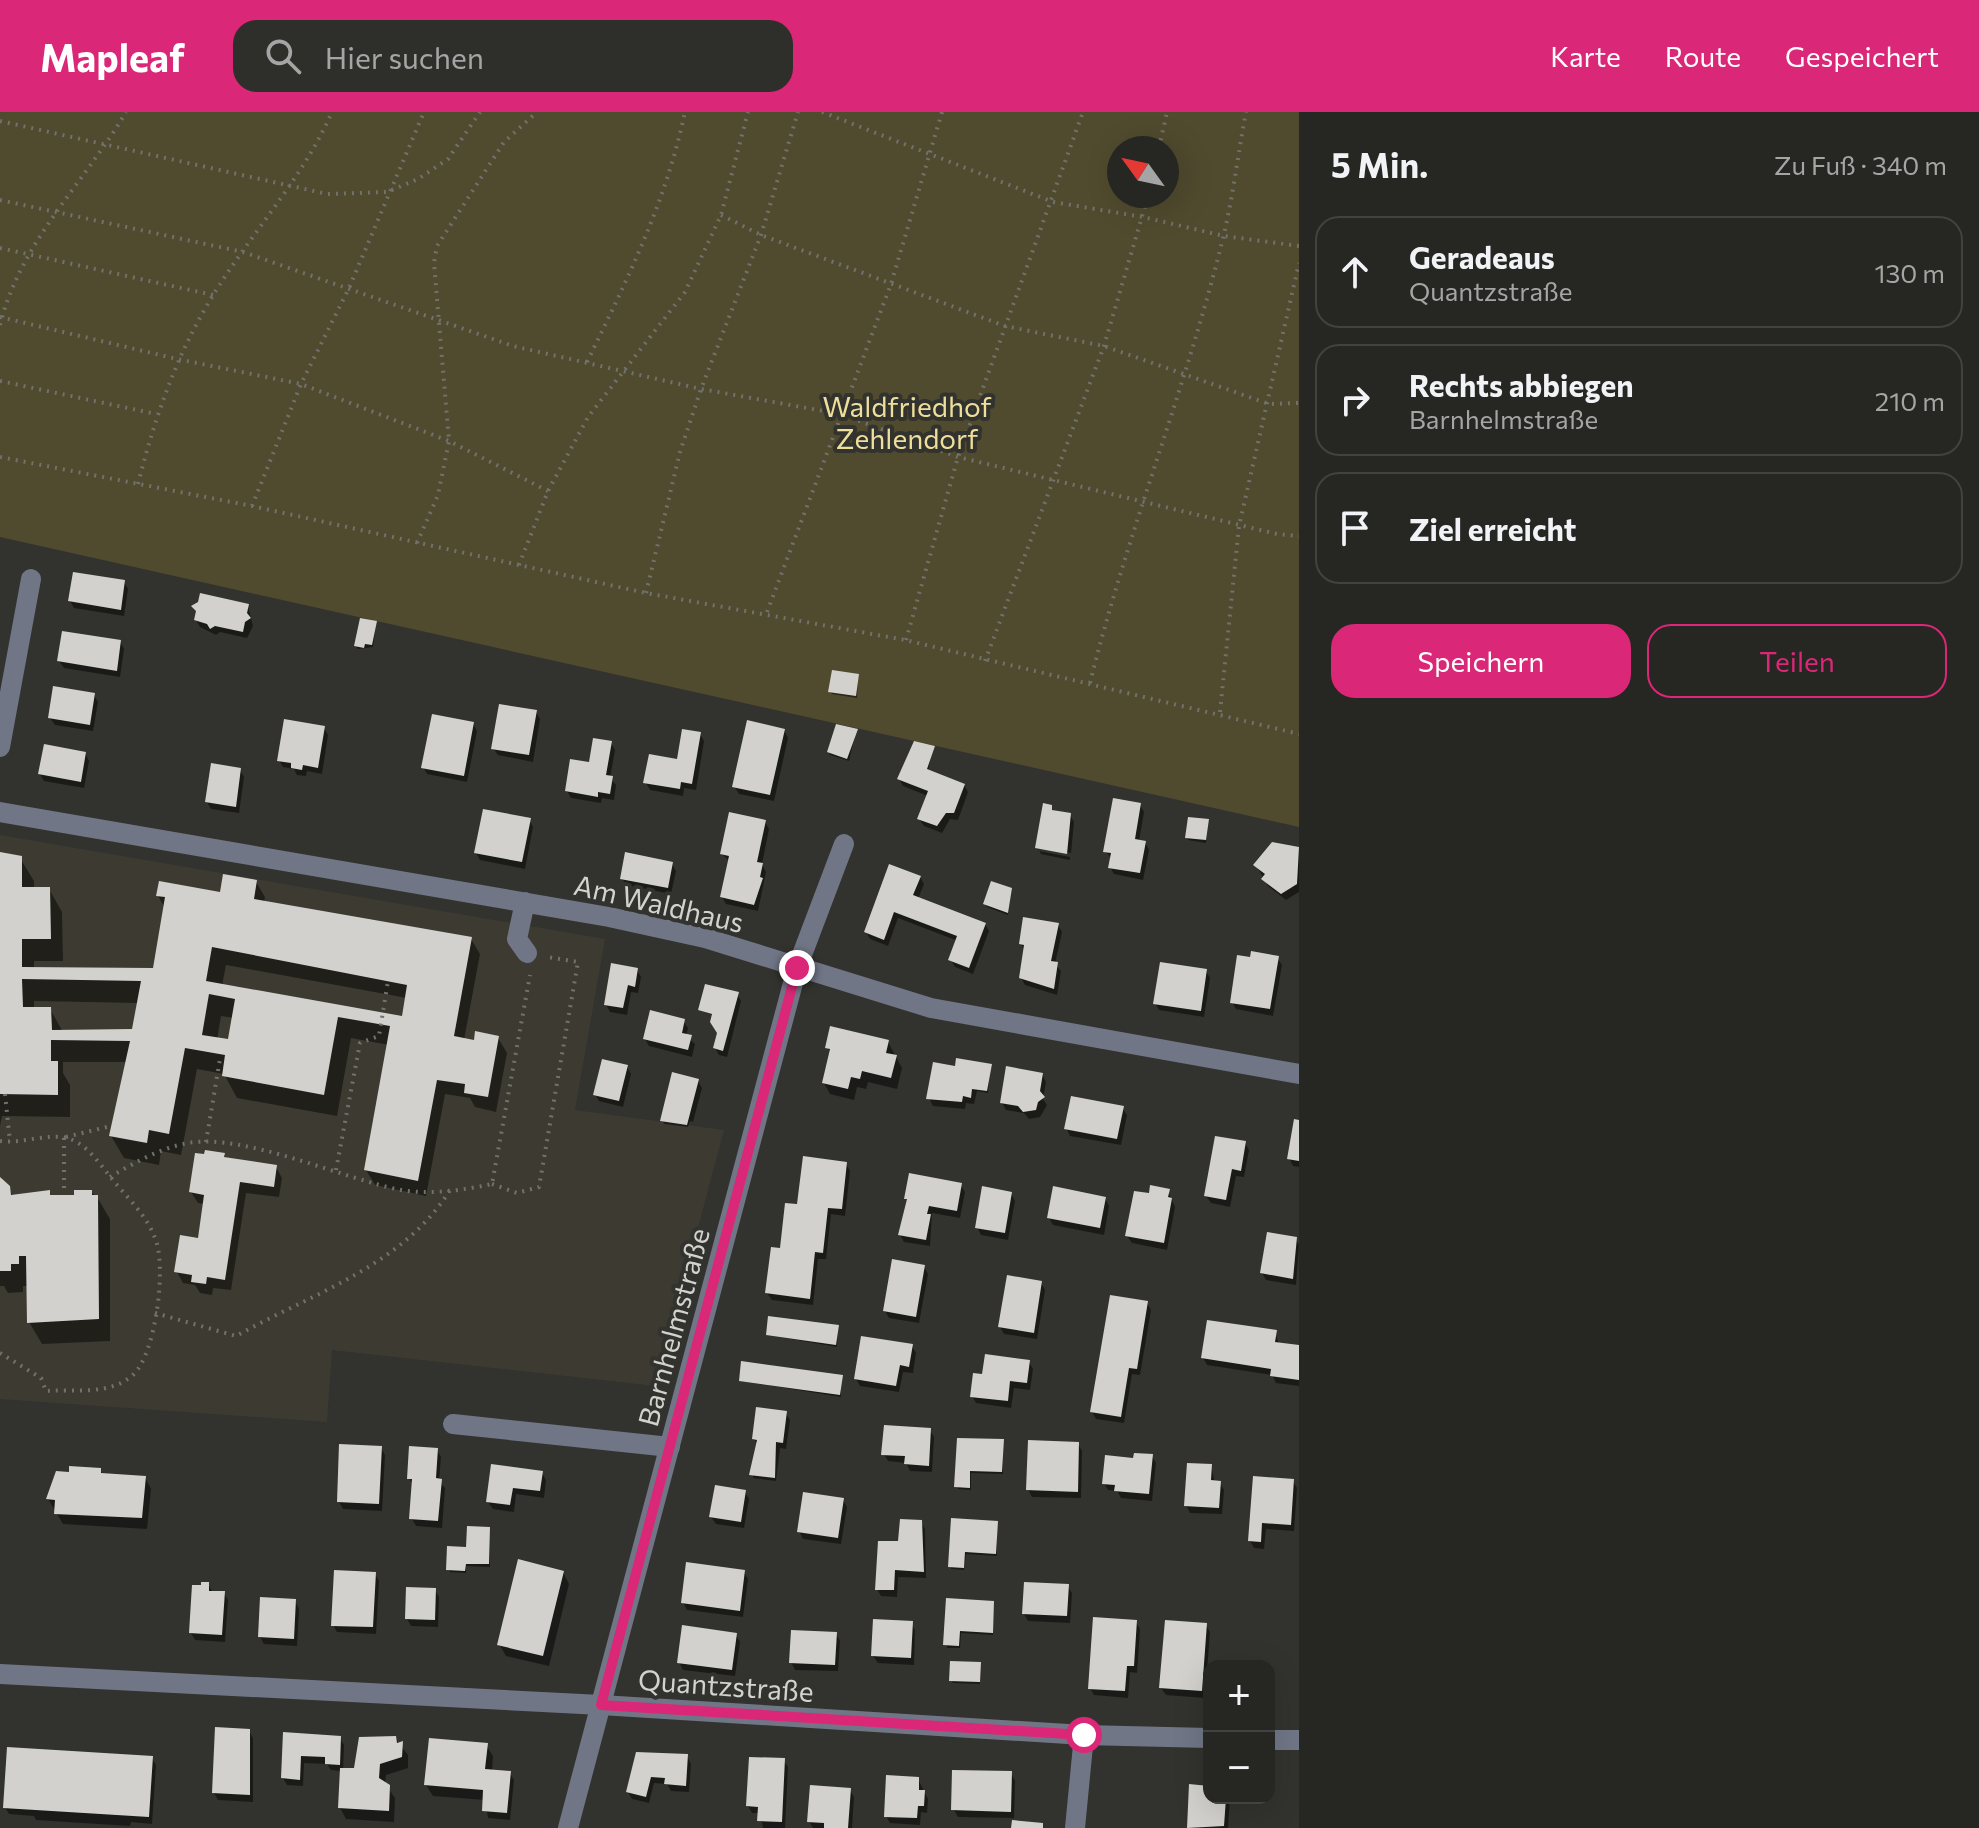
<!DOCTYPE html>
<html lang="de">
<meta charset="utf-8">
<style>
:root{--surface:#262622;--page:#2e2e2a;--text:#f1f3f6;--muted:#a4a5a5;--line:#424340;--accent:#db2777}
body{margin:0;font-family:Commissioner,sans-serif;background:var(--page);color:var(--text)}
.controls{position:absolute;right:24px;bottom:24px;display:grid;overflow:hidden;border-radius:16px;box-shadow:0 8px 32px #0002}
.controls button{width:72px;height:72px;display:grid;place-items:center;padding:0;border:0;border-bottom:2px solid var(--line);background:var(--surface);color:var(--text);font:40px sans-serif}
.compass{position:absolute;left:1107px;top:24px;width:72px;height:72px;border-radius:50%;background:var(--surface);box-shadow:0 8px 32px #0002;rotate:303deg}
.stop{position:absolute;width:24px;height:24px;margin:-18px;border:6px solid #db2777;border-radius:50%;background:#fff}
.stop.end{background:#db2777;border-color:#fff;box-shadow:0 2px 8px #0008}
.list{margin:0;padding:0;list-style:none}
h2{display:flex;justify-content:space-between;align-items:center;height:104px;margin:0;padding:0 32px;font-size:34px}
h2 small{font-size:26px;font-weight:400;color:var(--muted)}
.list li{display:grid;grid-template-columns:52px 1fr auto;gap:24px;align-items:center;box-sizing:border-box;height:112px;margin:0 16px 16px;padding:0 16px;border:2px solid var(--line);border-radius:24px}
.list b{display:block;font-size:30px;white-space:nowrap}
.list p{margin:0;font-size:26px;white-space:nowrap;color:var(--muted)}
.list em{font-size:26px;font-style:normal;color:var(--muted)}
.actions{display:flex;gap:16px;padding:24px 32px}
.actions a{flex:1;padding:18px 0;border:2px solid var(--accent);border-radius:24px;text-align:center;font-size:28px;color:var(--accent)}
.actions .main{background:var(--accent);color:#fff}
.icon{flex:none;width:44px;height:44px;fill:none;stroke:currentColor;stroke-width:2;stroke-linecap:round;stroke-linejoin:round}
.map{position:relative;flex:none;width:1299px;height:1716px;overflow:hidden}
header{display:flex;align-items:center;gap:48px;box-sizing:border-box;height:112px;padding:0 40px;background:var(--accent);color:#fff}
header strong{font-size:38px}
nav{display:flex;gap:44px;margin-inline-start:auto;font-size:28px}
.search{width:560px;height:72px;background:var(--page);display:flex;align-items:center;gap:20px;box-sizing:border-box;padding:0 28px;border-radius:24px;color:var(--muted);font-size:30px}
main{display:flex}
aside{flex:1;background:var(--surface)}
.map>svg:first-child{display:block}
.built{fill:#3d3b31}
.green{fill:#504a2e;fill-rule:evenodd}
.shadow{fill:#0007;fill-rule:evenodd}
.building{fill:#d2d1cd;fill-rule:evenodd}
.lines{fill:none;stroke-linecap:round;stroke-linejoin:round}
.path{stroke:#71716d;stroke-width:4;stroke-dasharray:2 6;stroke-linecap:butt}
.minor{stroke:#707686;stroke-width:20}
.route{stroke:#db2777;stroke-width:10}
.labels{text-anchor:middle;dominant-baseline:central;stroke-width:8;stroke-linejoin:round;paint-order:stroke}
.park-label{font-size:28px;fill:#edde9a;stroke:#32322e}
.street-label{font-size:28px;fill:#d2d2cf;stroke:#32322e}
</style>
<header>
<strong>Mapleaf</strong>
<div class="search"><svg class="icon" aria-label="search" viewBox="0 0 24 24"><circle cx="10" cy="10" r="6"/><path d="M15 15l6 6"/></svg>Hier suchen</div>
<nav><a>Karte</a><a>Route</a><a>Gespeichert</a></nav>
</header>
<main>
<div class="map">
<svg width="1299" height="1716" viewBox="0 0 1299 1716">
<rect width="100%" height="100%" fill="#32322e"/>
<path class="built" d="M0,723L605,827L575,998L724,1018L656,1274L332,1238L327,1310L0,1287Z"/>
<path class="green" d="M0,0H1299V715L0,425ZM1119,36H1167V84H1119Z"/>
<path class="shadow" d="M124,470L128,477L124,504L74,496L70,489Z
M248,494L253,514L247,526L220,520L216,523L200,515L196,508Z
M376,511L373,535L358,537L356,534Z
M120,529L124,537L120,565L64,556L59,549Z
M858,564L857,586L832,582L830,579Z
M94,583L98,590L93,619L55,613L50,606Z
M536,600L540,607L533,650L498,643L493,636Z
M473,612L477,619L467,670L427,662L423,655Z
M324,616L328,623L322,662L307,659L306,664L297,663L294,657L283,655L279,648Z
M784,618L788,626L774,689L739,682L734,674Z
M856,619L849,649L830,643L829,640Z
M700,622L704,629L696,678L684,676L683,684L650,678L646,671L679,649Z
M611,631L615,638L610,666L616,673L614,688L602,686L601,691L571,686L567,679Z
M933,635L928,660L964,673L968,680L958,708L950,707L942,721L924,714L919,707L928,684L903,674L899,667Z
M85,641L89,649L84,676L44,669L40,662Z
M240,658L244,665L239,701L211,697L207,690Z
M1140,693L1144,700L1139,729L1145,730L1149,738L1143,768L1114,762L1110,755L1112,747L1105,739Z
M1051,695L1054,700L1070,703L1074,710L1071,741L1039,734V739L1070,745V748L1041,742L1037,735Z
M529,708L533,715L525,757L480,748L476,741Z
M1207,709L1206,731L1188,728L1187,725Z
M765,710L769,717L762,752L766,760L758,799L726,792L722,785L730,750L722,742Z
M1272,732L1299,737V780L1286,788L1268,774L1256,753Z
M0,743L20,746L34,769V777H49L62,800L63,849H34V857L154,858L165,796L158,784L222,782L256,770L265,785L264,791L471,827L480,842L464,928L475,931L498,926L507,941L496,1000L475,995L470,986L445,982L426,1084L375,1073L366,1058L389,933L351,926L337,1004L237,986L224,962L197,957L181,1043L161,1039L159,1053L124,1046L111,1024L127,950H63V961L70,973V1005L2,1004L0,1014ZM226,853L407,886L403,906L222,874ZM34,889L139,891L133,919L63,920L50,897H34ZM221,904L234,906L230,930L217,928Z
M672,752L676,759L671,782L626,773L622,766Z
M920,765L924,772L918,787L985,812L989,819L973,862L955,855L951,848L958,829L898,806L888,834L870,827L866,820Z
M1011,778L1008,803L987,795L985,792Z
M1058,813L1062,820L1055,852L1061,859L1057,883L1025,873L1021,866L1025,840L1021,832Z
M1277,846L1282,853L1273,904L1236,897L1232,890Z
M637,858L641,865L638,881L631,880L627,903L610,900L606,893Z
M1206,859L1210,866L1204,905L1159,898L1155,891Z
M737,882L741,889L727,945L719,943L715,936L719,920L712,903L700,898Z
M683,909L688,916L686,924L695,932L692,945L649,934L645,927Z
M888,930L902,956L897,977L868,970L866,977L857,975L854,988L830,982L824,971L831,942L827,935Z
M990,954L988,981L977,979L974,992L966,991L965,997L933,994L929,986L957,956Z
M627,955L631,962L623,995L599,989L595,982Z
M1042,962L1046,970L1043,987L1047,993L1040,1005L1029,1007L1024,1001L1006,998L1002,991Z
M698,969L702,976L693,1010L690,1009L688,1015L664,1012L663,1009Z
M1122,996L1127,1003L1121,1033L1070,1024L1066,1016Z
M1299,1010V1055L1293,1054L1289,1046Z
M1245,1031L1249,1038L1244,1065L1236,1064L1230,1095L1211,1091L1206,1084Z
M224,1043L226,1048L276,1055L282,1066L279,1085L246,1081L231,1178L213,1176L212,1183L200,1181L195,1173L183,1171L177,1160L200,1128L205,1092L198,1091L191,1080Z
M846,1052L850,1059L845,1104L831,1102L826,1147H818L813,1193L772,1188L767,1181L799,1094Z
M0,1067L14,1085L49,1080L51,1085H77L91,1080L97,1085L110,1107V1229L42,1232L29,1210L28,1174H23V1180L8,1181L4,1174H0Z
M960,1072L965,1080L960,1106L932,1101L930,1134L904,1130L900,1123L909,1090L906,1086Z
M1168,1079L1175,1095L1167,1138L1132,1131L1127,1124L1151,1084Z
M1011,1081L1015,1089L1008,1128L981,1123L977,1115Z
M1105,1086L1109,1094L1104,1123L1053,1113L1049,1106Z
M1296,1127L1299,1133L1296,1173L1266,1168L1262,1161Z
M924,1155L928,1162L919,1211L889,1206L885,1199Z
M1041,1171L1045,1178L1037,1227L1004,1222L1000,1215Z
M1147,1191L1151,1198L1140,1263L1132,1262L1124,1311L1096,1307L1092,1300Z
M838,1215L837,1235L768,1223Z
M1275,1220L1279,1232L1299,1236V1274L1276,1271L1272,1263L1207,1253L1203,1246Z
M912,1234L916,1241L913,1261L903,1260L899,1280L860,1274L856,1267Z
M1029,1250L1033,1257L1030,1278L1014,1276L1011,1296L976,1291L972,1284L984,1264Z
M841,1265V1285L741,1269Z
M785,1300L790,1308L786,1337L780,1336L776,1369L753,1366L758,1333L754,1327Z
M930,1318L934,1325L932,1360L910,1359L906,1351L888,1349L884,1342Z
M959,1328L1003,1329V1362L971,1361V1378L958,1377Z
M1078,1332L1082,1339L1081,1386L1032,1385L1028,1377Z
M381,1336L385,1343L382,1399L343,1397L339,1390Z
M437,1338L441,1345L439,1369L445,1376L442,1416L416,1414L412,1407L413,1373L409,1366Z
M1152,1344L1156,1351L1152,1389L1121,1386L1117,1379L1108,1378L1104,1371L1135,1348Z
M1211,1354L1215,1371H1220L1224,1378L1222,1402L1190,1401L1186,1393Z
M493,1355L542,1361L546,1368L544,1386L516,1382L514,1400L493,1397L488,1390Z
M100,1358L103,1363L145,1365L151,1377L147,1417L63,1412L48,1387Z
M1255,1366L1293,1369L1297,1376L1294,1419L1266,1417L1264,1437L1254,1436L1250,1429Z
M745,1380L749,1387L744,1416L716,1412L711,1405Z
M843,1388L847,1395L841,1432L803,1427L799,1419Z
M953,1408L997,1411V1444L966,1442L964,1458L951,1457Z
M921,1410L925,1417L926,1466L898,1465L897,1485L881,1484L877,1477L900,1431Z
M489,1417L490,1455L466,1454V1461L450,1460L448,1457Z
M563,1460L569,1472L549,1554L506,1544L499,1532Z
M744,1460L748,1467L743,1505L687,1498L683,1490Z
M375,1462L379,1469L376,1522L337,1520L333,1513Z
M208,1472L213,1481H224L228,1488L225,1530L195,1528L191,1521Z
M1067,1474L1072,1481L1070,1511L1028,1509L1024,1502Z
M435,1478L439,1485L438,1515L411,1514L407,1507Z
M948,1488L993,1491V1523L961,1521L960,1536H947Z
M295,1489L299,1497L297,1534L264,1532L260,1525Z
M1136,1510L1140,1517L1137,1561L1130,1560L1128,1586L1094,1583L1090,1576Z
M911,1511L915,1518L914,1553L878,1551L873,1544Z
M1206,1513L1210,1520L1205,1586L1166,1583L1161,1576Z
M836,1522L840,1529L838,1559L795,1558L791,1550Z
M736,1523L740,1530L735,1564L683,1558L679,1550Z
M980,1552V1572L953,1571L951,1568Z
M249,1619L253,1626V1690L218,1688L214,1681Z
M285,1623L340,1626L344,1633L343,1658H356L395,1626L408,1643V1656L386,1663L385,1672L395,1686L394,1710L346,1707L340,1696L341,1659L331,1658L327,1652L304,1651L303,1674L287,1673L283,1666Z
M486,1633L493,1644L492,1659L510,1661L514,1668L510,1708L488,1706L485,1688L433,1684L426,1673Z
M638,1642L687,1644L691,1652L689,1680L671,1679L667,1672L654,1671L649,1691L632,1687L628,1680Z
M152,1646L156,1653L152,1712L131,1710L130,1714L36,1708L34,1704L9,1702L5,1695Z
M783,1648L788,1655L785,1716H763L760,1701H752L748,1694Z
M1011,1661L1015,1669L1014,1706L958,1705L954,1698Z
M918,1667L928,1687L927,1701L921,1700L920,1713L890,1711L886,1704Z
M1191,1674L1209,1676V1686H1230L1228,1716H1189Z
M850,1678L854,1685L852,1716H813L809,1709Z"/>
<path class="building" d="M73,460L125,468L121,498L68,489Z
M200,481L249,492L247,501L251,506L245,510L243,520L215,514L210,517L207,512L194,508L196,499L191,494L198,490Z
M360,506L377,509L372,533L365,532L364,536L354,534Z
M62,519L121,528L117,559L57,549Z
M832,558L859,562L856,584L828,580Z
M53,574L95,581L90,613L48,606Z
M499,592L537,598L529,643L491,637Z
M432,602L474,610L464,664L421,656Z
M284,607L325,614L318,656L303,653L302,658L291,656V651L277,649Z
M747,608L785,617L770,683L732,675Z
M836,612L858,617L847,647L827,640Z
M682,617L701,620L692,672L681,670L680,677L643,671L649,642L677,647Z
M593,626L612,629L606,663L613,664L610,682L598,680V685L565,679L570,647L589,650Z
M914,629L935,634L927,657L965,672L954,701H946L937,714L917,707L928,679L897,667Z
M44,632L86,640L81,670L38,662Z
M211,651L241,656L236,695L205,690Z
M1113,686L1141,691L1135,727L1146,729L1140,761L1108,756L1111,741L1103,740Z
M1043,691L1052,693V698L1071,701L1067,742L1035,736Z
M483,697L531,706L522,750L474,741Z
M729,700L766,708L757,750L763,751L760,765L763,766L754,793L720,785L729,744L720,742Z
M1188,705L1209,707L1206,728L1185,726Z
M1272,730L1299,735L1297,772L1281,782L1261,767L1265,762L1253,753Z
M0,740L22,744V775H50L51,827H22V855L153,856L165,785L156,784L159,769L220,780L223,762L257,768L254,787L472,825L454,924L474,928L475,919L499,924L488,985L464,981L465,972L437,968L418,1069L364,1058L390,914L338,905L324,983L222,964L225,943L185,936L169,1022L149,1018L147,1031L109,1024L130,929L51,928V949H58V983L0,982ZM212,835L407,873L402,904L206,869ZM22,867L141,869L132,917L52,918L51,895H23ZM209,882L235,887L228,927L202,923Z
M625,740L673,750L668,776L620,767Z
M889,752L921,764L913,783L986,811L969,856L948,848L957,824L894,800L884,828L864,820Z
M991,769L1012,776L1008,801L983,792Z
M1023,805L1059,811L1051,849L1058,850L1054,877L1019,866L1024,833L1019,832Z
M1251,839L1279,844L1270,897L1230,891L1237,843L1250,845Z
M1160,850L1207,857L1201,899L1153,892Z
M611,851L638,856L635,875L628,873L623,896L604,893Z
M705,872L739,880L723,939L713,936L717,921L710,910L712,902L698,898Z
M650,898L685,907L682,921L692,923L688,938L643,927Z
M830,914L889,928L886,941L897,943L891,966L862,959L860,967L851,965L848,977L822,971L830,937L825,936Z
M956,946L992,952L987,979L972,977L971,986L963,984L962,990L926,987L933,950L955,954Z
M602,947L628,953L619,989L593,983Z
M1006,954L1043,961L1040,979L1045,985L1038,990L1036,998L1023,1000L1018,994L1000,991Z
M672,960L699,967L687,1013L660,1009Z
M1071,984L1124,994L1117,1027L1064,1017Z
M1294,1007L1299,1008V1049L1287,1047Z
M1215,1024L1246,1029L1241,1059L1232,1057L1226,1088L1204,1084Z
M205,1038L225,1041L224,1045L277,1053L274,1075L240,1070L225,1168L207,1165L206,1172L191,1170L192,1163L174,1160L180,1123L198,1126L204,1083L189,1080L195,1041L204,1042Z
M803,1044L847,1050L842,1097L828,1096L823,1141L815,1140L810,1187L765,1181L771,1135L780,1136L785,1091L797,1092Z
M909,1061L962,1071L957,1099L929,1094L927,1102H931L926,1128L898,1123L907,1087H904Z
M0,1065L10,1074L11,1083L50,1078V1083H74V1078H92V1083H98L99,1207L27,1211L26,1144H19V1152H11V1159H0Z
M1150,1073L1170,1077L1168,1085L1172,1086L1164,1131L1125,1124L1134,1079L1149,1081Z
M982,1074L1012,1080L1005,1121L975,1116Z
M1053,1074L1106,1085L1100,1116L1047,1106Z
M1267,1120L1297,1125L1293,1167L1260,1161Z
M892,1147L925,1153L916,1205L883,1199Z
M1007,1163L1042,1169L1034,1221L998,1215Z
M1110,1183L1148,1189L1137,1257L1129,1256L1121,1305L1090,1300Z
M768,1204L839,1213L836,1233L766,1223Z
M1207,1208L1277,1218L1275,1230L1299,1233V1268L1270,1264L1271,1257L1201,1246Z
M861,1224L913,1232L909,1255L900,1253L896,1274L854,1267Z
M985,1242L1030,1248L1027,1271L1010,1269L1008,1289L970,1285L973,1261L982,1262Z
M741,1249L843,1263L840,1283L739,1269Z
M756,1295L787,1299L783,1331L776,1330L775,1366L749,1363L757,1328L752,1327Z
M884,1313L931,1316L929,1354L904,1352L905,1344L881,1343Z
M957,1326L1004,1327L1002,1360L970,1359V1376L954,1375Z
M1028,1328L1079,1330L1078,1380L1026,1378Z
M339,1332L382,1334L379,1392L337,1390Z
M409,1334L438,1336L436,1366L442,1367L438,1409L409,1407L412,1367H407Z
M1134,1341L1153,1342L1149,1382L1114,1379L1115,1373L1102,1372L1105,1343L1133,1346Z
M1187,1351L1212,1352L1211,1368L1221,1369L1219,1396L1184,1394Z
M491,1352L543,1359L540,1379L513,1376L510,1393L486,1390Z
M69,1354L101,1356V1361L146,1364L142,1406L54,1402L55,1388L46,1387L56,1359L69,1360Z
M1253,1364L1294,1367L1291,1413L1262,1411L1261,1430L1248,1429Z
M715,1373L746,1378L741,1410L709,1405Z
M803,1380L844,1386L838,1426L797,1420Z
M951,1406L998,1409L996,1442L965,1440L964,1456L948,1455Z
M900,1407L922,1408L924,1460L895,1458L894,1478H875L878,1429H898Z
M467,1414L490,1415L489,1452H466L465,1459L446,1458L447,1434L466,1435Z
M518,1447L564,1459L543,1544L497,1533Z
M686,1450L745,1458L740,1499L681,1491Z
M334,1458L376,1460L373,1515L331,1514Z
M201,1470H209V1479H225L222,1523L189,1521L192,1473H201Z
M1024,1470L1069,1472L1067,1504L1022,1502Z
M406,1475L436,1476L435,1508L405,1507Z
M260,1485L296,1487L294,1527L258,1525Z
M946,1486L994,1489L993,1521L960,1519L959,1534L943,1533Z
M1093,1505L1137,1508L1134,1554H1127L1125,1579L1088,1577Z
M873,1507L913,1509L911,1546L871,1544Z
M1165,1508L1207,1511L1202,1579L1159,1576Z
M682,1513L737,1521L732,1558L677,1551Z
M791,1518L837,1520L835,1553L789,1551Z
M950,1549L981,1550L980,1570L949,1569Z
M215,1615L250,1617V1683L212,1681Z
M283,1620L341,1624L340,1653L325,1652V1645L301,1644L300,1668L281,1666Z
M396,1624L397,1631L403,1629L402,1645L380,1652L379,1666L390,1673L389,1699L338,1696L340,1656H354L359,1625Z
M429,1626L488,1631L485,1657L511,1659L507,1701L482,1699L483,1678L424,1673Z
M7,1635L153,1644L149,1705L3,1696Z
M636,1640L688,1642L686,1674L664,1672L665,1666L651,1665L646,1685L626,1680Z
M749,1645L785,1646L782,1710L757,1709L758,1695L746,1694Z
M952,1658L1012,1659L1011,1700L951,1698Z
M886,1663L919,1665V1678H925L924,1694H918L917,1706L884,1705Z
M1189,1672L1209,1674V1686H1226L1224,1714L1187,1716Z
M810,1673L851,1676L848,1716H824V1711L807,1710Z
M1012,1708L1043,1711V1716H1011Z"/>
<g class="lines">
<path class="path" d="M822,0L1053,90L1143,105L1224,124L1299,134
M0,9L327,82L387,80L418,67L448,47L480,0
M1159,36L1167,0
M0,88L243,140L513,234L701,277L840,302L958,345L1277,422L1299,424
M721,103L761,123L1005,214L1104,234L1269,292L1299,291
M0,136L213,183
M0,205L177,247L301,272L449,329L548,379
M0,213C20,131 84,71 126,0
M587,250C627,168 666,90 685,0
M0,269L156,302
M0,345L252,394L646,481L905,528L1299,622
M138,372C155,305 176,244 212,185C250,122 302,68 332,0
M252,394L301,272L349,176L424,0
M417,431L438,383L449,329L434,151L437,134L504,30L537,0
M519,453L548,379L588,305L685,180L721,103L748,0
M646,481L680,340L701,277L761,123L798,0
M767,500L891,172L942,0
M906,528L958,345L1083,0
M985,549L1104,234L1148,84
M1090,571C1127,421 1186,277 1223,126C1233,85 1238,42 1246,0
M1220,600L1239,414L1299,151
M5,982L10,1030
M66,1025L111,1014
M64,1026V1078
M0,1029C21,1032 48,1021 67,1026C85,1031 97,1048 108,1062C124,1083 145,1100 155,1126C167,1154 156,1240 134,1262C111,1284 74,1277 46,1279L41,1266L0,1241
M206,1030L220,947
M336,1058L360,931L379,924L388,869
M110,1065C134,1051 160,1036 188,1031C245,1021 343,1067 401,1078C429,1083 464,1078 492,1072L530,863
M492,1072L517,1081L539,1075L578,850L548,845
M155,1201L236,1224C311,1182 403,1154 450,1078"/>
<path class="minor" d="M0,635L31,467
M0,700L609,805L705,826L931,896L1299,962
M525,790L517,827L527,841
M453,1312L670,1335
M0,1562L601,1593L1084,1623L1209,1626
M1269,1628H1299
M568,1716L797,856L844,732
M1075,1716L1084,1623"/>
</g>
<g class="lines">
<path class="route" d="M797,856L601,1593L1084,1623"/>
</g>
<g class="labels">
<g class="park-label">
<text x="907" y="294">Waldfriedhof<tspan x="907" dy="32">Zehlendorf</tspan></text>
</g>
<g class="street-label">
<text transform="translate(659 791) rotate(13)">Am Waldhaus</text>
<text transform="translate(673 1215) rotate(-75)">Barnhelmstraße</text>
<text transform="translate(726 1573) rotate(4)">Quantzstraße</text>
</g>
</g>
</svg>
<div class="controls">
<button>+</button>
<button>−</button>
</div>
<svg class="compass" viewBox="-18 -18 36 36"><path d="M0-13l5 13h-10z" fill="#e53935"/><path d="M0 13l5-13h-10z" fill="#a4a5a5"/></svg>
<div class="stop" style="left:1084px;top:1623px"></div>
<div class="stop end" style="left:797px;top:856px"></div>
</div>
<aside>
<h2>5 Min.<small>Zu Fuß · 340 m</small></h2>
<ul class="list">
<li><svg class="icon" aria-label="ahead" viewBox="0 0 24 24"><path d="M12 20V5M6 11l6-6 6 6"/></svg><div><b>Geradeaus</b><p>Quantzstraße</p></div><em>130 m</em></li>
<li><svg class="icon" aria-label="right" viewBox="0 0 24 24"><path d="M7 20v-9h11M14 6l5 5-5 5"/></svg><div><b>Rechts abbiegen</b><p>Barnhelmstraße</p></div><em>210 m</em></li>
<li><svg class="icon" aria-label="arrive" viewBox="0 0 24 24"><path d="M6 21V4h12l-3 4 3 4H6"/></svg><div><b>Ziel erreicht</b></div></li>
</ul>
<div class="actions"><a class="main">Speichern</a><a>Teilen</a></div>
</aside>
</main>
